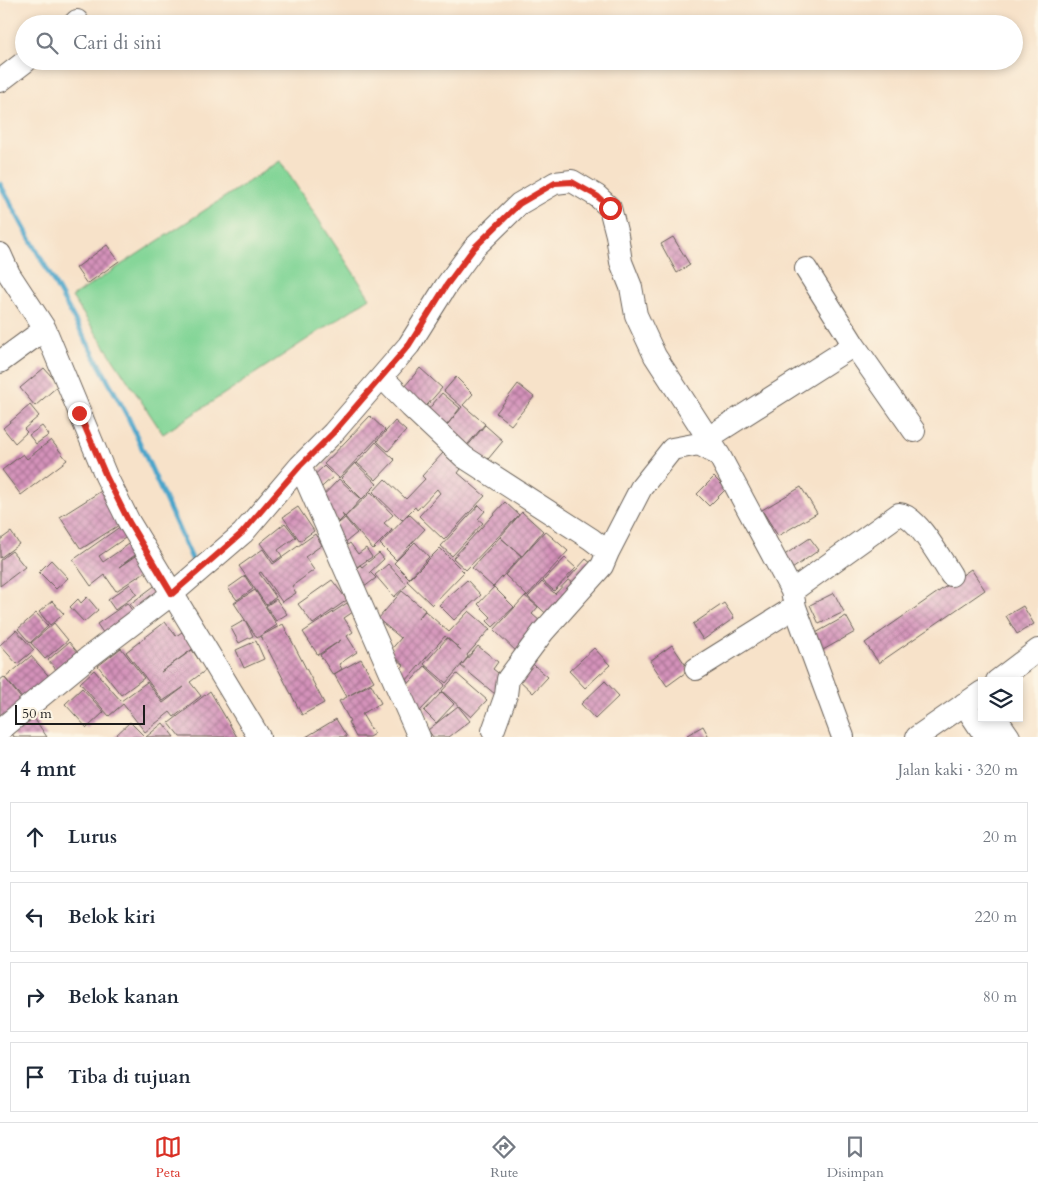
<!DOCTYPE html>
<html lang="id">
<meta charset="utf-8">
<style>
:root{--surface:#fff;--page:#f6f6f7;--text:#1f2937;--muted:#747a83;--line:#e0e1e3;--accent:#d93025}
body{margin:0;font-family:Cardo,serif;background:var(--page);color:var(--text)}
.controls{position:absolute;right:15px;bottom:15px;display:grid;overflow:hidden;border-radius:0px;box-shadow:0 2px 8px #0003}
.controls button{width:45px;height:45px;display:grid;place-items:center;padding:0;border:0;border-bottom:1px solid var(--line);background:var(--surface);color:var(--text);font:25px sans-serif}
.scale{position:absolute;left:15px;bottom:12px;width:130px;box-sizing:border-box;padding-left:5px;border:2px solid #1c1c1c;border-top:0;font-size:14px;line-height:18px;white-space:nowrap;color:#1c1c1c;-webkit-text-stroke:4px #fcf5e5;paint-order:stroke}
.stop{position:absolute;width:15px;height:15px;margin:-11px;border:4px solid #d93025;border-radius:50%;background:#fff}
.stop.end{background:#d93025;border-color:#fff;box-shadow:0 1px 5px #0008}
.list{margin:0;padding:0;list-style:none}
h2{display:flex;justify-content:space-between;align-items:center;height:65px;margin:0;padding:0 20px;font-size:21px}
h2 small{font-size:16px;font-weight:400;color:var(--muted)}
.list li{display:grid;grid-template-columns:32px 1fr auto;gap:15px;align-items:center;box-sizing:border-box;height:70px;margin:0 10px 10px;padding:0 10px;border:1px solid var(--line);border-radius:0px}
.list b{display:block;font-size:19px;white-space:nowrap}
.list em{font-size:16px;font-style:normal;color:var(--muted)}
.icon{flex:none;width:28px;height:28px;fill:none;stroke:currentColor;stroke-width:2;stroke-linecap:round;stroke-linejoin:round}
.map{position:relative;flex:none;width:1038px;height:737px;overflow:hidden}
.search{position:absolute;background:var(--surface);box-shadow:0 2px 8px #0003;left:15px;right:15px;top:15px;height:55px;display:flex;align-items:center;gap:12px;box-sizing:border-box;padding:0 18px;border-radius:28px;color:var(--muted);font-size:19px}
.sheet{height:385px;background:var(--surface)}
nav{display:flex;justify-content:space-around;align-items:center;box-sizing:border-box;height:70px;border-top:1px solid var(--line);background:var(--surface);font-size:14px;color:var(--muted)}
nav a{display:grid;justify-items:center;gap:2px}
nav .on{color:var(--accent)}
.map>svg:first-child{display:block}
.pitch{fill:#83d597;stroke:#50785a}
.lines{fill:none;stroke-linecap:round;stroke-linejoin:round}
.stream{stroke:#4ca5ca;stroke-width:5}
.building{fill:url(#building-cross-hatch)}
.minor-casing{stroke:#696159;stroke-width:24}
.minor{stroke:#fff;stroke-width:22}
.route{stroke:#d93025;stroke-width:6}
</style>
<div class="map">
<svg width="1038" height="737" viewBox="0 0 1038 737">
<defs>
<pattern id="building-cross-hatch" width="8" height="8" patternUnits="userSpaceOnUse" patternTransform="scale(1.25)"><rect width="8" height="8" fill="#d492ba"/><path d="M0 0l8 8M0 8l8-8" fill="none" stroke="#ab7696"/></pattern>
</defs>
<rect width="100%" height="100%" fill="#fcf5e5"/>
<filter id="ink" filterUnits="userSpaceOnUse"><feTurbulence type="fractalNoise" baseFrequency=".02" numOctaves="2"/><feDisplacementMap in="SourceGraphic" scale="10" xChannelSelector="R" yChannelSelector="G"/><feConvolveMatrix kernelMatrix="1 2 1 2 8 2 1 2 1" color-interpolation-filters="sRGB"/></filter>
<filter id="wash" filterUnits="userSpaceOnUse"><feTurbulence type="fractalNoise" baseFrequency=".0096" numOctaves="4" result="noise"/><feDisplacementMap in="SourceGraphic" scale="20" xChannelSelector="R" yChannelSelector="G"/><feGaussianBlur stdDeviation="1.12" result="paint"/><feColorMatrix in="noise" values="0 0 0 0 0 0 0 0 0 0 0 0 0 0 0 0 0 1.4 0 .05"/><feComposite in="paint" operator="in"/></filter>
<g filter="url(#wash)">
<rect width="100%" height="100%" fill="#f7e2c9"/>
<path class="pitch" d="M280,161L370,298L163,434L72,297Z"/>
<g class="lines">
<path class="stream" d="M0,184L128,417L193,561"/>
</g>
<g id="blocks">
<path class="building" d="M673,237L690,265L677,273L661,244Z
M107,245L119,261L87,284L76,268Z
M44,368L59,385L35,406L20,388Z
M420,368L442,388L421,412L399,393Z
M456,377L473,394L463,405L485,424L462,451L422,417L442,393L460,408L447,425L462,407L444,391Z
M518,384L534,397L511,425L496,413Z
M30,405L39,416L24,429L27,432L15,443L3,428Z
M370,416L385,430L339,478L324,464Z
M395,421L406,431L388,451L377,441Z
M485,425L503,441L484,464L466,448Z
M42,426L49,435L36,444L29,435Z
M51,440L67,460L21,495L2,470L23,454L27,459Z
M376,442L395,460L376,480L357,463Z
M443,453L461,469L458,473L485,496L444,540L419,516L440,493L437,489L417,510L415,507L402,520L373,492L385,479L406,499L425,479L422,476Z
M355,463L377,484L362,499L341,478Z
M324,466L334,476L314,494L307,482Z
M714,477L726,489L709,506L697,494Z
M339,479L361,499L345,517L342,514L344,517L339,522L316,503Z
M801,487L817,513L778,536L762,510Z
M106,488L127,520L81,549L60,517Z
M371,492L393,515L384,523L392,530L373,549L345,517Z
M505,502L519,515L466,570L453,558Z
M479,505L485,511L478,519L483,523L452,556L441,546Z
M298,507L314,531L300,541L283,517Z
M522,512L543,531L522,556L500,537Z
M409,514L425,529L396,560L380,544Z
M345,518L357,533L337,549L329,531Z
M285,523L296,537L278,550L282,556L274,562L260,543Z
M121,526L128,536L99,556L103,562L132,542L139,552L119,567L144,550L154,566L116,591L105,575L91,586L73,560Z
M545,531L568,551L527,596L505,575Z
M11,532L19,544L0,558V540Z
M315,534L322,545L305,557L314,570L292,586L296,593L282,602L261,572L259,573L276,597L266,605L239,566L263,549L273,564Z
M500,537L521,556L493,587L472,568Z
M810,538L819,550L792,569L783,556Z
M415,542L429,557L409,578L394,563Z
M350,543L358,554L366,548L372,557L349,572L338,552Z
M440,548L464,572L432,605L407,581Z
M12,551L25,567L0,586V560Z
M379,553L384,559L370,572L376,578L363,588L350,574L360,565L362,567Z
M565,558L576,568L554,591L543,581Z
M586,559L598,569L580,589L568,579Z
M51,560L68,578L56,589L39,572Z
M388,564L407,585L394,597L375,575Z
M971,569L985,590L879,663L865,643Z
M245,576L253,589L237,600L228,588Z
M332,580L347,600L313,624L298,604Z
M467,580L481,595L454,620L439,605Z
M568,580L579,591L552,619L528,597L542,582L555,594Z
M130,584L137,594L115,610L108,600Z
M157,584L167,597L140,618L130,604Z
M494,587L514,607L493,627L487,621L491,617L478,604Z
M255,590L277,625L257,638L234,603Z
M402,591L425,610L418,619L425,611L449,632L469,611L490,629L467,655L468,657L446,683L424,664L447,638L461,650L445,636L406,681L397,673L404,665L389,652L401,638L378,619Z
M834,593L844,612L819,624L810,605Z
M525,596L538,607L532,614L541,622L520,655L494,630Z
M87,597L98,610L84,622L70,607L78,599L81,603Z
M276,599L287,614L276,621L266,606Z
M52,601L64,614L50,625L39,612Z
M127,603L138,619L109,641L97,624Z
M347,603L353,612L344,618L353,632L347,636L357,652L339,664L342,669L333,675L320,655L341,640L318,655L303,632Z
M724,603L734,618L703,640L693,624Z
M1023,606L1034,624L1017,634L1006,616Z
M36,613L48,626L30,643L18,629Z
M846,616L855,632L823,650L814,634Z
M245,620L253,636L239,643L231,628Z
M165,622L176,636L182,632L194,648L161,672L192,650L206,670L190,682L201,696L174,717L170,712L145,732L123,704L109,716L80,683L94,670L121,701L147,682L163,703L184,687L163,701L126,652Z
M54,623L68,640L45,659L31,643Z
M283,624L324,703L302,715L261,636Z
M16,630L34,650L17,664L0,645Z
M256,641L264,659L244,668L236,650Z
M69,642L84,660L63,678L48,660Z
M672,645L689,670L667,686L650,661Z
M478,646L498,662L493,669L507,680L495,694L461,666Z
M121,648L144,678L121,695L98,666Z
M594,648L610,665L585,688L569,671Z
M31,656L55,683L29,706L5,678Z
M361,659L374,681L348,696L371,684L381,703L362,714L374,734L369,737H356L348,722L350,721L339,701L347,697L334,674Z
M528,660L548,677L533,693L514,675Z
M425,666L445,685L420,711L401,692Z
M457,674L487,700L471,717L442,691Z
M4,677L27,706L0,728V680Z
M605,681L619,696L595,719L581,704Z
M82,688L104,712L87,728L65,704Z
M210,691L237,737H180L169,723Z
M442,692L454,704L436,723L424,711Z
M458,706L470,721L449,737H433L428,730Z
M34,718L47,737H14L12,733Z
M336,719L347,737H306Z
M130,722L143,735L141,737H114Z
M163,723L174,737H146Z
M703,726L709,737H688L687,735Z"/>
</g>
</g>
<g filter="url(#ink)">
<use href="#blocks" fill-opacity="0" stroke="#696159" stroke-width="1"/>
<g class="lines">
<defs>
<path id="minor" d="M74,24L77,21
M0,81L26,61
M0,254L9,274L45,329L106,476L129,522L259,737
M854,345L914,431
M0,362L45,329
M382,377L411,407L464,457L591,539L608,552L641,488L672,449L699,444L719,455
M708,438L854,345L806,269
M300,466L419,737
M792,591L899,514C917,515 941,560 951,575
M696,669L795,607
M997,681L1038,650
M964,704L986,737
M996,718L1009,737
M0,730L85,660L172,594L243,533L300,466L333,433L409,345L446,286L474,248L519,204L555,183L572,181L597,196L610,208L617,235L621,262L631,287L636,315L655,356L719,455L792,591L795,607L843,737
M493,731L506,695L508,679L543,632L602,566L608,552
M917,737L982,692"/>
</defs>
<use href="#minor" class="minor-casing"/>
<use href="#minor" class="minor"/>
</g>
</g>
<g class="lines" filter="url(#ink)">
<path class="route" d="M79,413L106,476L129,522L172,594L242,533L300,466L333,433L409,345L446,286L474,248L519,204L555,183L572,182L597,196L610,208"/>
</g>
</svg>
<div class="controls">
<button><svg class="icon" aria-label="layers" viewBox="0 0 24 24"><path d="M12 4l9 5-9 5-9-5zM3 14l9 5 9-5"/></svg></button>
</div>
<div class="scale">50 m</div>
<div class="stop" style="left:610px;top:208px"></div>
<div class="stop end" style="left:79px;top:413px"></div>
<div class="search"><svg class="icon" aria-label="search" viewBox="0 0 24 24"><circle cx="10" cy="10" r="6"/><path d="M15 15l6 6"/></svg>Cari di sini</div>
</div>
<section class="sheet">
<h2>4 mnt<small>Jalan kaki · 320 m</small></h2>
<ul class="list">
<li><svg class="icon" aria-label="ahead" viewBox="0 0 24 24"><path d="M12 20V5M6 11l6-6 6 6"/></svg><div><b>Lurus</b></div><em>20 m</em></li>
<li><svg class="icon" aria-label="left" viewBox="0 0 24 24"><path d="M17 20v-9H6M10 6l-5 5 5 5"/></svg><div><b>Belok kiri</b></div><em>220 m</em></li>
<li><svg class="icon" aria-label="right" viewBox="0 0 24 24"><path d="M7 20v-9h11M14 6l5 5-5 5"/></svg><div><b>Belok kanan</b></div><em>80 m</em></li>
<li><svg class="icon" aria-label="arrive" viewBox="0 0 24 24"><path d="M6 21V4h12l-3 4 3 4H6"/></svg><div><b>Tiba di tujuan</b></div></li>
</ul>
</section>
<nav>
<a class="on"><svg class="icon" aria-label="map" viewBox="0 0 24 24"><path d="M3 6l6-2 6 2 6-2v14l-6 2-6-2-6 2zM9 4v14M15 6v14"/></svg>Peta</a>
<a><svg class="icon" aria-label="directions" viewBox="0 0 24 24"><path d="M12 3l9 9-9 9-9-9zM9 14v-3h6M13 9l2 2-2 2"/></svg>Rute</a>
<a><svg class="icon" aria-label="saved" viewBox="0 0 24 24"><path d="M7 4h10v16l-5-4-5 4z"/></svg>Disimpan</a>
</nav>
